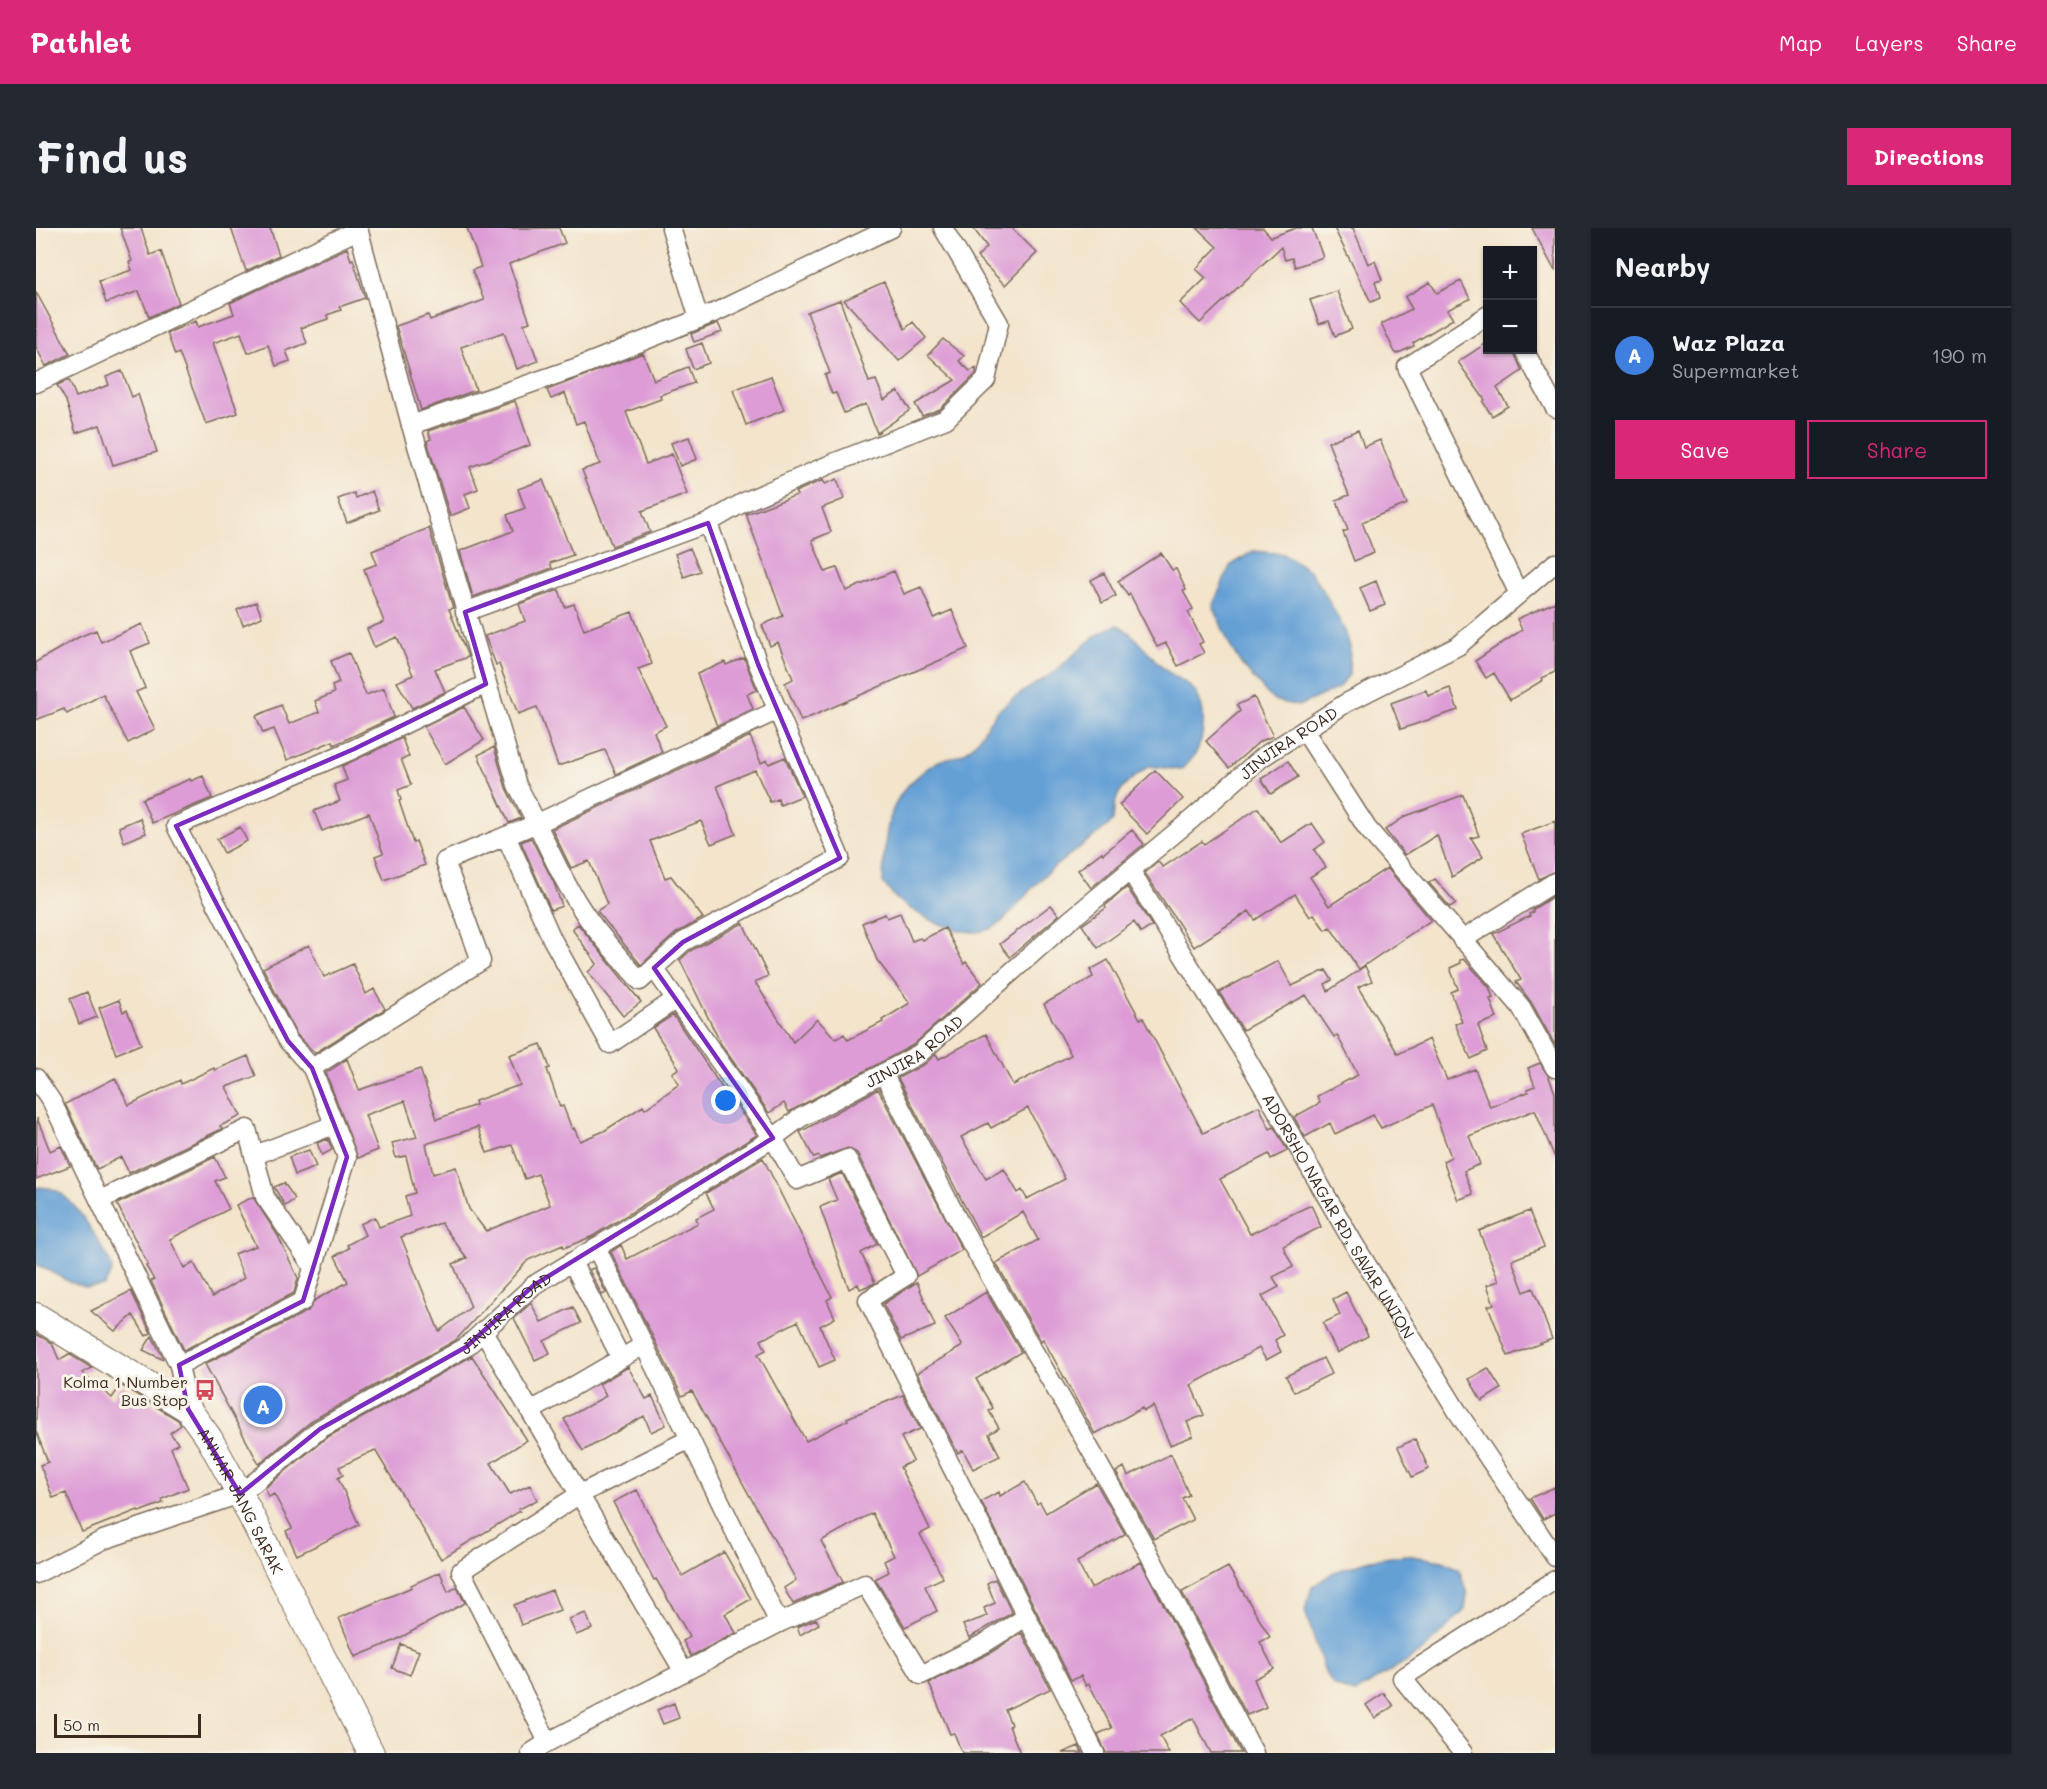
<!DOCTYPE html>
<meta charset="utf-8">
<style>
:root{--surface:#171b24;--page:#242831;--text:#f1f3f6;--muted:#9ea1a6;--line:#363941;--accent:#db2777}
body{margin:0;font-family:Mali,sans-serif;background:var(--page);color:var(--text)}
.controls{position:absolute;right:18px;top:18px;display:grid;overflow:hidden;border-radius:0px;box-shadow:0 2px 4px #0004}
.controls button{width:54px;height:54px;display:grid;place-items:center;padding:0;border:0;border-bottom:2px solid var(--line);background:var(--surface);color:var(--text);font:30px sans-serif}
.scale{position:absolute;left:18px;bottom:15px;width:147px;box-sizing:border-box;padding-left:6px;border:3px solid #3b2a1e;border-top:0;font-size:16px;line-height:21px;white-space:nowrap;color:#3b2a1e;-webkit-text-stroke:4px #f7f3e8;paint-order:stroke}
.you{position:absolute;left:690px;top:873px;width:21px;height:21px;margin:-15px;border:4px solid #fff;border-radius:50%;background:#1a73e8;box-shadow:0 0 0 9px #1a73e833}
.badge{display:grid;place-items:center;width:39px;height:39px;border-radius:50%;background:var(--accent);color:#fff;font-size:20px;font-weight:700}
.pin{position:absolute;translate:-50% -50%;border:3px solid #fff;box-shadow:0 2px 6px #0006}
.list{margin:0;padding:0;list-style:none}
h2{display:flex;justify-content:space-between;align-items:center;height:78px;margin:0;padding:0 24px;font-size:26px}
h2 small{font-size:20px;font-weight:400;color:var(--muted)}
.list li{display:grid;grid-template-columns:39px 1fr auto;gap:18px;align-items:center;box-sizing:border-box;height:96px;padding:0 24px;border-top:2px solid var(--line)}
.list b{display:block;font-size:22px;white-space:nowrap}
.list p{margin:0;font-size:20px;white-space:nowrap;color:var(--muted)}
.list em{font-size:20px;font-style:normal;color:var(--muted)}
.actions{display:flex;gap:12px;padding:18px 24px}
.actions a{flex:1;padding:14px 0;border:2px solid var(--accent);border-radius:0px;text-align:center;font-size:21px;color:var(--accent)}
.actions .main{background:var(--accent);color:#fff}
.map{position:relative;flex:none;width:1519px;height:1525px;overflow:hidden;border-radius:0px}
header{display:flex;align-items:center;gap:36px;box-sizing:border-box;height:84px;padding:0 30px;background:var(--accent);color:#fff}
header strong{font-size:28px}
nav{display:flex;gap:33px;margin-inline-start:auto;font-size:21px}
.intro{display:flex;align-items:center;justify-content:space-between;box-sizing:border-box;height:144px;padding:0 36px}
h1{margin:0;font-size:42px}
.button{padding:15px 27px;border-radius:0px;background:var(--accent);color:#fff;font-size:21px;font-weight:700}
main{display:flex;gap:36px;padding:0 36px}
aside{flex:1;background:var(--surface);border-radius:0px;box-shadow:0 2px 4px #0004}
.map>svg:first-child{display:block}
.water{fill:#65a0d5;stroke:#50657a;stroke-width:1.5}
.building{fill:#dd9cd6;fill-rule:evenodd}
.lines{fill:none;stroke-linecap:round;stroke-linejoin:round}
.minor-casing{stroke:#7b6b5b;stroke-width:21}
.secondary-casing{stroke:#7b6b5b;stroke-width:28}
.minor{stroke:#fff;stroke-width:18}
.secondary{stroke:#fff;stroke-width:26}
.marked{fill:none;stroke:#7b2cbf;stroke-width:4.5;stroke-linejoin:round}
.labels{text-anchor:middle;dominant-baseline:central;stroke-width:6;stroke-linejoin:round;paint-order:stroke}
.street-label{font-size:16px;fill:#3b2a1e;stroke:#f7f3e8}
.poi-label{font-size:16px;fill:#3b2a1e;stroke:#f7f3e8;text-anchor:end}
</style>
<header>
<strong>Pathlet</strong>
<nav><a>Map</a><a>Layers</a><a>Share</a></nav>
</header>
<div class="intro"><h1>Find us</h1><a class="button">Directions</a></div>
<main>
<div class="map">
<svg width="1519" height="1525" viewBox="0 0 1519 1525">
<rect width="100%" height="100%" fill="#f7f3e8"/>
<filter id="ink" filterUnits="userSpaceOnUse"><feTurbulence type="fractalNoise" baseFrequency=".0167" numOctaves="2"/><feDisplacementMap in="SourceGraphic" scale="12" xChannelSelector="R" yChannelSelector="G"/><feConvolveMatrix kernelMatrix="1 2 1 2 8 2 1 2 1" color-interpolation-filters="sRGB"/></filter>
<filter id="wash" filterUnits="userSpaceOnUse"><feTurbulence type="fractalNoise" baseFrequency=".008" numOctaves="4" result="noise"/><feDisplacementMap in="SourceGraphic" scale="24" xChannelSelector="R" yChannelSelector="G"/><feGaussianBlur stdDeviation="1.35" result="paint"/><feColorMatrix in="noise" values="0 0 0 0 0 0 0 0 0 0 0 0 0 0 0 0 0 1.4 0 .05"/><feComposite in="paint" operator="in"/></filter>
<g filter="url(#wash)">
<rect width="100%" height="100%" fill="#f3e4cb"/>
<path class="water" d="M1217,323L1248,326L1274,343L1288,364L1309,403L1314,419L1313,447L1301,461L1262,478L1237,472L1205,436L1193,416L1177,377L1194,338Z
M1082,397C1100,407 1110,423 1125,438C1134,447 1146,451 1155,459C1172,476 1170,509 1158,528C1154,533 1149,538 1145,542L1113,538C1089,556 1078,561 1077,593C1054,614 1027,629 1005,651C989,665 978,686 960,698C934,716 884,689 862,672C856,667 852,660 847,655C848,626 848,591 865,566C874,554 890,540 903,533C911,530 922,529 929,524C945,514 950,494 963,482C981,465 1004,455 1023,440C1044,423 1055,406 1082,397Z
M2,959C6,960 12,959 16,961C38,968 64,1015 75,1036L76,1043L68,1058L49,1059L32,1053L0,1036V960Z
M1370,1327L1407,1333L1423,1341L1431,1366L1429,1382L1385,1424L1319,1465L1298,1458L1289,1444L1269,1383L1276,1359L1298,1344L1334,1332Z"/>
<g id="blocks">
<path class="building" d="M84,0H105L114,27L125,23L143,75L113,89L103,63L70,75L63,53L96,42L93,34L96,33Z
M195,0H234L243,27L210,43Z
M431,0H523L529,15L473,36L494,94L488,96L502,133L481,141L468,104L425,119L440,162L385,182L360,98L392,87L394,92L448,72L436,42L445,39Z
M937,0H976L1001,25L969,57L941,29L951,19Z
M1161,0H1227L1235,9L1260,0H1276L1287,29L1259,39L1256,30L1249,32L1245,19L1164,95L1144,75L1170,50L1160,41L1181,19Z
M1298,0H1317L1332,36L1339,33L1346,52L1339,54L1344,70L1335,74Z
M1496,0H1519V43Z
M311,20L315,32L317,31L329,70L303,79L305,82L291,87L292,91L265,100L271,115L250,123L254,133L240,138L232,117L212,125L205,105L177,115L202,185L170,196L143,125L139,127L131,105L160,93L162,99L198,86L194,75Z
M1425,53L1434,71L1411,82L1417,91L1377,115L1378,118L1360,126L1345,96L1376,81L1369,69L1394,54L1401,65Z
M848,54L869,101L877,94L890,110L863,133L808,72Z
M1301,63L1316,101L1299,108L1293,93L1283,96L1274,72Z
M0,64L34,126L10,138L0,119Z
M804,72L833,154L840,152L848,172L862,163L874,182L841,205L830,176L808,185L800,165L796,166L789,147L794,145L771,84Z
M682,95L686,104L658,114L655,106Z
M907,111L928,128L923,133L934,143L940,140V146L904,181L886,188L879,176L919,152L892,127Z
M1452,114V122H1477L1486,143L1461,160L1472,178L1456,188L1447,174L1449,172L1422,134Z
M666,115L673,135L657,141L650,121Z
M607,125L618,152L652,139L658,155L624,167L625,171L590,184L610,236L636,226L651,266L606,283L614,304L576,318L546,242L564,236L548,193L540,196L529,165L515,171L511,162Z
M86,143L96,169L102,166L121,224L77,237L64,197L40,205L30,173L21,157L33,152L40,169L73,157L70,149Z
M735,148L748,182L710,197L697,162Z
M479,173L494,217L434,239L442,261L429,266L434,280L414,288L391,213L395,211L392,203Z
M1322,202L1328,219L1344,212L1371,276L1326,294L1338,325L1318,333L1307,304L1312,302L1300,272L1313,267L1292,214Z
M653,209L661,231L644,238L635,215Z
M801,251L808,271L786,280L795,304L776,312L789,344L801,340L810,363L858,343L868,366L885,359L898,390L916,382L932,420L765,493L749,455L757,451L742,414L734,418L726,397L747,388L710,286L761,267L759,264L787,252L789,256Z
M507,252L537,327L514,335L516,340L437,369L424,323L477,303L471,287L489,280L482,261Z
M336,263L343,282L311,295L302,271L318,265L320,270Z
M393,300L417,380L413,381L432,429L399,441L409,464L376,480L361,454L377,447L361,409L338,419L331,401L348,394L328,341L341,336L336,323Z
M654,320L664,343L648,349L639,326Z
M1125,325L1136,342L1140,341L1150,362L1147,363L1157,381L1152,384L1167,414L1163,416L1168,425L1142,438L1130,415L1121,419L1094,366L1092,368L1082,353Z
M1068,345L1080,368L1066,375L1055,352Z
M1340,353L1349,377L1334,383L1324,360Z
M523,362L529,379L538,376L548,402L596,384L616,436L602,441L630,498L618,504L626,524L580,546L569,522L522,538L501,479L482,486L463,436L460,437L449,408L489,393L483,376Z
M220,374L226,389L207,397L201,382Z
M1519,374V444L1506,450L1507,452L1474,472L1458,445L1450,450L1439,433L1486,402L1481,391Z
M106,396L114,415L94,423L109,460L100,464L119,501L92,515L67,466L31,486L28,481L0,492V434L43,409L60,402L65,414Z
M313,425L330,467L348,460L358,489L298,517L297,513L251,532L238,501L227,505L220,488L245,477L253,496L283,484L279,473L298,465L296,458L303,455L295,433Z
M708,430L721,462L711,466L717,481L667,505L681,498L661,446L689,434L690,437Z
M1414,460L1422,482L1365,501L1355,475L1390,462L1392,468Z
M1218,469L1237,508L1223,514L1193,540L1170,513L1204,483L1201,477Z
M428,479L448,512L409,536L388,499Z
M714,508L725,535L731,532L733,536L749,529L766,568L744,577L742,571L734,574L719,542L681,558L700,606L675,616L665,593L614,613L629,650L635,648L667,690L640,705L605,737L561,683L571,676L553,633L535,640L516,601Z
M366,510L373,529L365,531L375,557L362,562L365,572L363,573L377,615L380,613L389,637L348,652L339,628L347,625L333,585L286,603L278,583L304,573L298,557L311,552L306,538Z
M458,519L470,560L485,590L473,595L442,527Z
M1252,533L1262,549L1235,566L1225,551Z
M1119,542L1147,571L1111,606L1083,577Z
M167,548L176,570L116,595L106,571L154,551L155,553Z
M1427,567L1443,608L1435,610L1447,629L1416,649L1401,607L1369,627L1349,602L1370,588Z
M1222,580L1245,615L1276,595L1289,614L1278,622L1290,639L1274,649L1293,678L1351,640L1395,692L1323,741L1294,699L1289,702L1278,686L1274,689L1259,666L1219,692L1213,683L1158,719L1109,645L1122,634L1127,639L1166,613L1168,616Z
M104,590L110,605L88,614L83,599Z
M1519,593V643L1503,651L1485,606Z
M204,599L211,613L188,625L181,611Z
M1096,602L1108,616L1055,660L1042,642L1066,624L1067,626Z
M495,610L518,655L526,678L515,682L485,614Z
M1399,651L1420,675L1414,679L1393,655Z
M1091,659L1116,698L1105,705L1098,694L1062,720L1046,697L1070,680L1069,678Z
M1519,667V817L1495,774L1480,754L1485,752L1457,706L1494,688L1493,686L1497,684L1496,682Z
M1015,677L1023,687L974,729L964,716Z
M864,685L876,713L884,710L886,712L909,700L928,736L930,734L946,755L877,817L753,884L748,875L733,885L685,816L644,732L654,723L707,695L732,748L719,754L757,814L781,791L800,811L808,806L812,812L847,794L846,792L874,775L841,732L826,695L849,686L851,690Z
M542,696L605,774L587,788L552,744L561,736L536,701Z
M273,717L288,749L317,736L330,766L338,761L349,781L279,825L261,807L227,740Z
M1428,731L1453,759L1457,770L1454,771L1461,790L1442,797L1451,823L1435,831L1419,796L1426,794L1415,764L1422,761L1414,740L1425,735L1424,732Z
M1072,732L1104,791L1107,790L1167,905L1223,878L1234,901L1238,899L1250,920L1251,923L1235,931L1233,926L1184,951L1214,1006L1275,977L1285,999L1247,1018L1257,1039L1237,1049L1243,1059L1226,1068L1247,1107L1239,1112L1245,1124L1230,1132L1223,1120L1155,1157L1168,1187L1151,1194L1157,1208L1134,1217L1117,1178L1108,1183L1106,1180L1059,1206L1007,1111L1005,1113L960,1035L1002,1012L987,984L945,1009L862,850L889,836L900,826L903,831L950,806L977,857L1035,827L1008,776L1057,749L1054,742ZM992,880L1029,951L991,971L986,962L982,965L968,941L950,951L925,909L952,895L955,900Z
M1242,733L1256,758L1290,742L1296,752L1289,756L1292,763L1329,738L1336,753L1322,759L1362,826L1393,811L1411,852L1439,841L1454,879L1492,864L1491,861L1499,858L1492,840L1504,835L1513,849L1519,865V930L1499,882L1433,908L1444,936L1428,943L1437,966L1422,972L1407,933L1415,929L1396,877L1345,900L1337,887L1299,906L1294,895L1269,909L1258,889L1284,875L1281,868L1322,847L1301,807L1298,809L1270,767L1207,802L1183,764Z
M51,764L61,789L43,796L34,771Z
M83,772L87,784L91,782L105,816L80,826L63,780Z
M637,787L697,876L698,874L721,907L557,1008L528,1020L527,1017L492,1032L420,1112L278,1191L223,1236L169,1136L272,1083L279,1072L312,1054L299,1028L313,1020L311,1017L329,1007L324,996L339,989L343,999L374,988L369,968L379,965L370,928L360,930L356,915L381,909L369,873L329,887L342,922L322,930L290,845L311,831L323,862L384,841L401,891L440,877L439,873L484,857L473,827L505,816L514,840L511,841L524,879L527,878L536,901L538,900L544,913L568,903L607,878L609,881L643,856L636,845L643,840L617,800ZM442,899L451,925L476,917L489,951L502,946L514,977L450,1003L433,981L420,939L397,946L390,916ZM405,995L431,1030L417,1036L435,1079L403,1103L365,1009Z
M212,828L220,848L190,859L205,888L184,898L186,901L93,945L85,929L61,941L29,876L79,850L93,877L144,852L145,856L178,840L179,842Z
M842,861L926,1022L881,1048L821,925L812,920L784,930L783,928L778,930L764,904Z
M1,890L14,923L25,918L34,938L0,951Z
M292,911L296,922L286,927L281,915Z
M273,922L280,939L259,947L253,929Z
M179,929L189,949L179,953L193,981L134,1011L148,1040L158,1035L176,1069L208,1050L198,1026L220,1018L200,977L217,969L242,1008L262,1050L258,1065L148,1122L115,1053L118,1052L110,1038L112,1037L81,976Z
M727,930L796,1069L791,1072L799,1090L784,1098L799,1132L783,1139L762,1093L725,1112L730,1122L722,1126L770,1213L812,1192L811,1190L867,1167L884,1201L865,1209L877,1233L864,1239L894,1301L884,1306L907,1350L889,1358L901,1383L869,1399L839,1351L853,1344L848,1333L858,1328L836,1285L785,1313L807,1354L757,1376L748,1360L760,1352L656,1163L646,1168L575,1024L585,1017L591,1031L662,995L660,990L678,981L670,965Z
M806,945L841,1016L825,1025L839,1055L824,1061L822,1056L813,1061L784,979L801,972L792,951Z
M248,955L259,971L249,978L238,959Z
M1493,983L1508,1019L1476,1032L1488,1064L1497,1060L1516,1111L1472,1128L1452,1078L1458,1076L1451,1057L1463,1053L1443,1003Z
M558,1040L570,1065L566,1067L553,1042Z
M881,1054L899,1098L865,1112L847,1076Z
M95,1063L115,1105L110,1108L97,1087L79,1103L55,1083Z
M950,1064L985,1124L940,1151L957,1180L953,1183L963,1200L953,1206L964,1228L937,1241L927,1222L922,1225L916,1214L881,1145L925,1119L926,1117L909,1090Z
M1310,1064L1332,1108L1301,1125L1287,1095L1304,1087L1297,1071Z
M495,1075L505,1094L537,1079L545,1095L508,1113L514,1125L499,1132L478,1090Z
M0,1106L16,1115L23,1132L33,1126L56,1140L46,1145L76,1170L85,1157L142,1192L145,1197L134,1205L142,1215L135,1220L152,1260L126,1271L127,1275L103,1284L102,1282L46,1304L30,1265L17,1270L4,1237L12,1234L0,1203Z
M116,1108L127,1130L126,1131L107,1122Z
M436,1128L491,1212L455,1235L474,1266L494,1257L501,1272L483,1281L484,1283L405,1331L339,1222L303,1239L307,1247L302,1250L323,1297L261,1327L250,1303L256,1300L238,1266L233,1269L229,1260L290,1210Z
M1287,1130L1295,1146L1258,1164L1250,1148Z
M592,1139L610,1171L616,1168L630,1197L615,1204L608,1188L547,1223L528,1191L570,1168L563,1156Z
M1452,1140L1465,1161L1446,1173L1433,1151Z
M1379,1211L1393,1241L1376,1249L1362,1219Z
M1135,1226L1153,1267L1146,1270L1157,1292L1118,1311L1080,1244L1088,1239L1092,1248Z
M989,1254L1001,1276L1004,1274L1010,1285L1060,1255L1089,1306L1041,1334L1055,1360L1105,1334L1205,1525H1175L1157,1490L1124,1508L1133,1525H1070L1062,1506L1076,1500L1053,1456L1050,1458L1045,1448L1035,1452L945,1273L963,1264L964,1268Z
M1519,1259V1285L1507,1291L1494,1270Z
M601,1262L646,1348L688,1324L715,1371L689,1386L700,1405L655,1428L647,1413L654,1409L620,1351L618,1352L577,1274Z
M1192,1339L1234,1409L1224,1414L1238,1441L1218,1451L1230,1479L1211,1487L1146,1364Z
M404,1344L412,1364L421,1359L429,1375L358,1413L319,1429L303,1390L376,1359L375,1357Z
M959,1351L976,1385L933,1410L927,1397L951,1388L948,1380L959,1375L951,1355Z
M516,1362L524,1382L485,1397L478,1377Z
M550,1385L556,1401L540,1407L533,1391Z
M780,1391L783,1396L764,1407L761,1399Z
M986,1405L1014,1461L969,1482L975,1497L973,1498L984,1525H926L918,1505L914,1506L893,1455L954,1425Z
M365,1416L383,1423L374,1447L356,1440Z
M1348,1465L1357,1478L1339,1490L1330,1477Z
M638,1475L643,1490L627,1496L621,1482Z
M1043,1518L1046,1525H1026Z"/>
</g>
</g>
<g filter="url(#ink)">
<use href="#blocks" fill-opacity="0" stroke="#7b6b5b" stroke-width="1.5"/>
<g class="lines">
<defs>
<g id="minor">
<path d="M322,0L375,197L481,557C505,600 524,652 553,692C569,714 587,733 604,753L618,740"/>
<path d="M635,0L663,91"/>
<path d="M907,0L963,95L950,152L910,191L795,236L708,274L672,295L722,436L804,630L647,714L618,740L737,910L761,952L811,931L870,1048L832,1072L1059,1525"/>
<path d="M1452,87L1371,139L1483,366"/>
<path d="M1488,122L1519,180"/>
<path d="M0,155L322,2"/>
<path d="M375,197L542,139L680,84L855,0"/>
<path d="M429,384L672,295"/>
<path d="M1268,502L1331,600L1485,779L1519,840"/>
<path d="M470,608L516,711L574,816L640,771"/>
<path id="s1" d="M1094,642L1206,822L1318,1016L1423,1186L1519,1329"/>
<path d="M1426,712L1519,654"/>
<path d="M276,840L445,733L409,633L502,595L742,482"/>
<path d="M847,845L925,998L1036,1189L1111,1322L1218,1525"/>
<path d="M0,850L16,874L143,1137L152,1181"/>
<path d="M219,927L298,897"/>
<path d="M64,972L211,901L229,969L277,1039"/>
<path d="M560,1019L654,1211"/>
<path d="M536,1034L585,1130"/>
<path d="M447,1103L648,1444"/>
<path d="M143,1137L267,1073L311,929L276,840L252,813L140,598L318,521L450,456"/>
<path d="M495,1183L608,1117"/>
<path id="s2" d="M0,1346L67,1312L204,1266L284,1201L430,1119L498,1057L617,985L737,910L764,890L883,826L1033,693L1156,591L1225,530L1310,475L1422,418L1519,335"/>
<path d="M512,1514L425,1343L544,1266L654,1211L743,1395"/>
<path d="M495,1525L512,1514L743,1395L829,1356L885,1447L949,1415L990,1389"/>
<path d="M1427,1525L1366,1450L1519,1352"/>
</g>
<g id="secondary">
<path id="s3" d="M0,1088L152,1181L173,1210L204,1266L335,1525"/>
</g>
</defs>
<use href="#minor" class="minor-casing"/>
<use href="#secondary" class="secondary-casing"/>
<use href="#minor" class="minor"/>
<use href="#secondary" class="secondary"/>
</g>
</g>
<path class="marked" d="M672,295L722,436L804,630L647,714L618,740L737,910L498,1057L430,1119L284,1201L204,1266L152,1181L143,1137L267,1073L311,929L276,840L252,813L140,598L318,521L450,456L429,384Z"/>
<defs>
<symbol id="bus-bare" viewBox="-9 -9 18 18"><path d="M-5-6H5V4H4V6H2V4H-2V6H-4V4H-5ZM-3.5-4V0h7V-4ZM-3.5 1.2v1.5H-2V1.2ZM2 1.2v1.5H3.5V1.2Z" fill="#d1495b" stroke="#f7f3e8" stroke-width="2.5" paint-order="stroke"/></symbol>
</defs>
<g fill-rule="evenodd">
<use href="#bus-bare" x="154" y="1147" width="30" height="30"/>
</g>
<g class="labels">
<g class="street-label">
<text stroke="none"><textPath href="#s2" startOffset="1515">JINJIRA ROAD</textPath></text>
<text stroke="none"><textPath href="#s2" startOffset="1029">JINJIRA ROAD</textPath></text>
<text stroke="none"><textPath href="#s1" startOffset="404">ADORSHO NAGAR RD, SAVAR UNION</textPath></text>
<text stroke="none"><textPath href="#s2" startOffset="543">JINJIRA ROAD</textPath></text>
<text stroke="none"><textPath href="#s3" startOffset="284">ANWAR JANG SARAK</textPath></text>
</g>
<g class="poi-label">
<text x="152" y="1153">Kolma 1 Number<tspan x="152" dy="18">Bus Stop</tspan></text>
</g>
</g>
</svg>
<div class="controls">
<button>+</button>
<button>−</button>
</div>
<div class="scale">50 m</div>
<div class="you"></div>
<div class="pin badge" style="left:227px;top:1177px;background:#3f7fe0">A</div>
</div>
<aside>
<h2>Nearby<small></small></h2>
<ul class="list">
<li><span class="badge" style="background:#3f7fe0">A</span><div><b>Waz Plaza</b><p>Supermarket</p></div><em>190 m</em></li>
</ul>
<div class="actions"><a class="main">Save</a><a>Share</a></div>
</aside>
</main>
